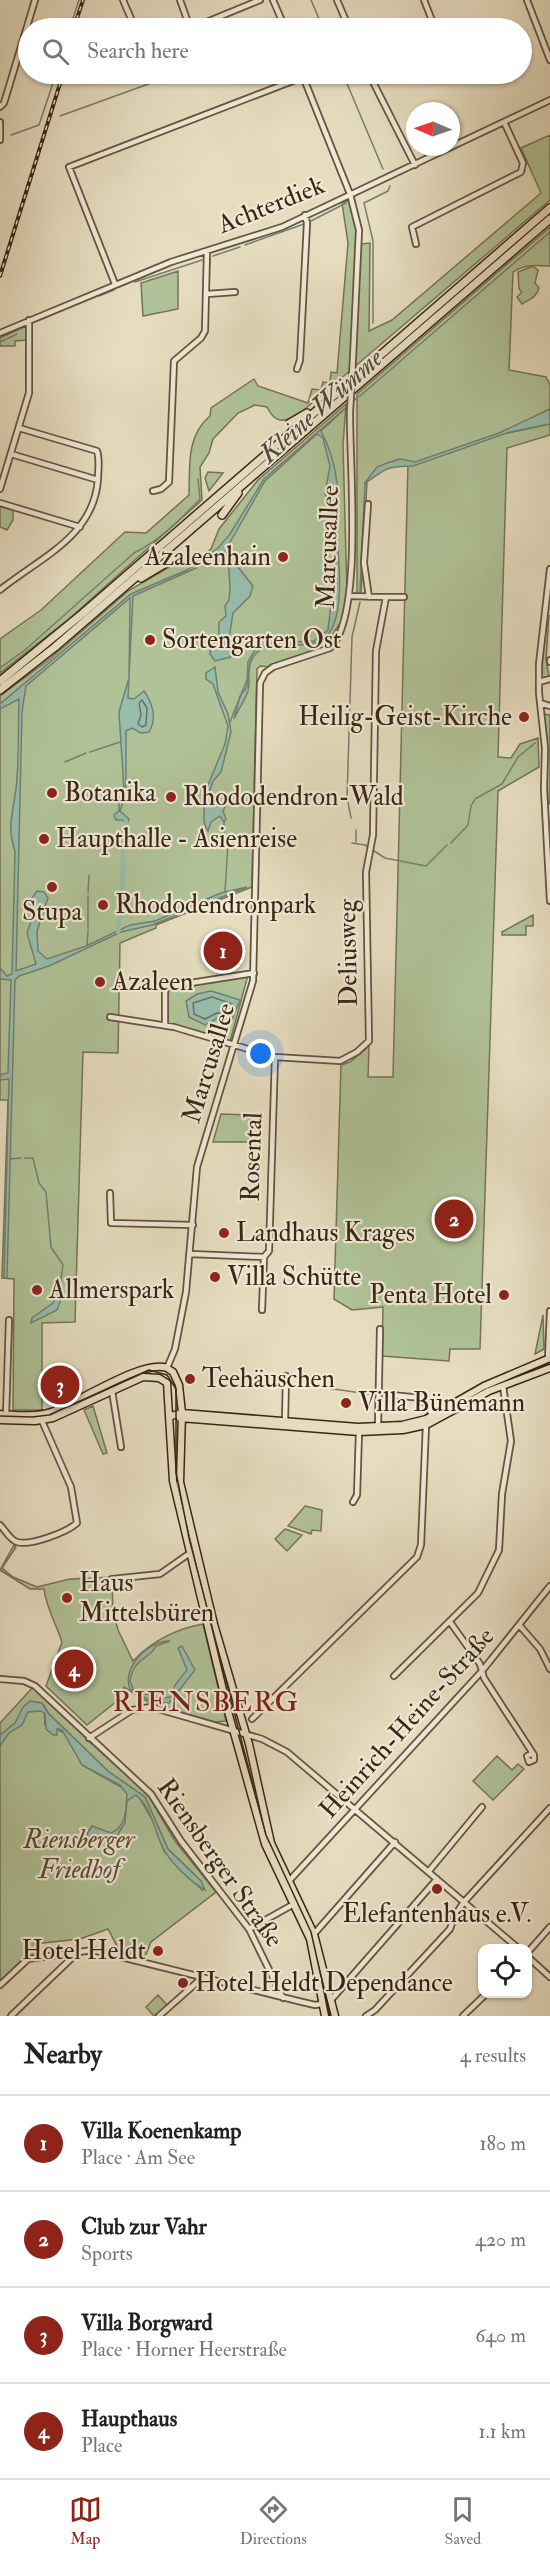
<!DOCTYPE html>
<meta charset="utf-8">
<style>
:root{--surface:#fff;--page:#f6f6f6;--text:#222;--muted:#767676;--line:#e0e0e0;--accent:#8f2418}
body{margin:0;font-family:"IM FELL Double Pica",serif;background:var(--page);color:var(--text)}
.controls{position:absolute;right:18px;bottom:18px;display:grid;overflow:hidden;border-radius:12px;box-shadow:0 2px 4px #0004}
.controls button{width:54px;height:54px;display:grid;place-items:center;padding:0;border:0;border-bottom:2px solid var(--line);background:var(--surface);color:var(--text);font:30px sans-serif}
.compass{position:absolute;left:406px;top:102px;width:54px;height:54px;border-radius:50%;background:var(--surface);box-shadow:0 2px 4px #0004;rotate:272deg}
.you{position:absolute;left:261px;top:1054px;width:21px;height:21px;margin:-15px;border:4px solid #fff;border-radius:50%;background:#1a73e8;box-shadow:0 0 0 9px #1a73e833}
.badge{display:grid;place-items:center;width:39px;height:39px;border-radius:50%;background:var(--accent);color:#fff;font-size:20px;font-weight:700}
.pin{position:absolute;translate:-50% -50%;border:3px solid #fff;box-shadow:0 2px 6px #0006}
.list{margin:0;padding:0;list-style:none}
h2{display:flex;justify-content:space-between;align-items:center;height:78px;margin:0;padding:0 24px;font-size:26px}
h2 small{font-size:20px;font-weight:400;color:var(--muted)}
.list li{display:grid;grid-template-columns:39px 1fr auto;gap:18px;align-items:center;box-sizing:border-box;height:96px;padding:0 24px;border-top:2px solid var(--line)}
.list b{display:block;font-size:22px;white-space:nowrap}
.list p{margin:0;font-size:20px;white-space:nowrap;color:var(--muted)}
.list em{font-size:20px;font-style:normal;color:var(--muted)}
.icon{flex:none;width:33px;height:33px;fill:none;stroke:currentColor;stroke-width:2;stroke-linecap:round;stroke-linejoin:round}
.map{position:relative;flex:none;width:550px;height:2016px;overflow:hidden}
.search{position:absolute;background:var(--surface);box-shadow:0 2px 4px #0004;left:18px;right:18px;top:18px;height:66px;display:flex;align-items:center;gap:15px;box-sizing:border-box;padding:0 21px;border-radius:33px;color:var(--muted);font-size:22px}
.sheet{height:462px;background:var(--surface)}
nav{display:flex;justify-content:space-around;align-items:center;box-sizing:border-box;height:84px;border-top:2px solid var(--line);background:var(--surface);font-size:16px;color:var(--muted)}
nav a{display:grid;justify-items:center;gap:3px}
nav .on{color:var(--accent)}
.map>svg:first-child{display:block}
.green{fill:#b0c297;stroke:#767456;stroke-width:1.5;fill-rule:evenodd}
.water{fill:#97bdad;stroke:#728070;stroke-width:1.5}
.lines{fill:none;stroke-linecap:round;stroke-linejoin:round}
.shore{stroke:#697160;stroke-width:1.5}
.stream{stroke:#728070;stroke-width:1.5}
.canal{stroke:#97bdad;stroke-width:4.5}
.minor-casing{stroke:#66533f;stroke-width:8}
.major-casing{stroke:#3b2514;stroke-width:9}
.highway-casing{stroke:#3b2514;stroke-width:10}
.minor{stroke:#efe9d6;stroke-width:4.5}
.major{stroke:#e6ddc0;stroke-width:6}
.highway{stroke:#e6ddc0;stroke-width:7}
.tram{stroke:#3b2514;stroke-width:1.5}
.rail-casing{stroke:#3b2514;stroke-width:4}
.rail{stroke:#efe9d6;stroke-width:1.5;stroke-dasharray:4.5;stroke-linecap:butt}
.minor-bridge-casing{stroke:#66533f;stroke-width:8;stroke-linecap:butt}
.minor-bridge{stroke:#efe9d6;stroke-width:4.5}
.poi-dot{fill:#8f2418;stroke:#efe9d6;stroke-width:2}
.labels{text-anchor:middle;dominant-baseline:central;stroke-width:4.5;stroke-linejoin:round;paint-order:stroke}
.street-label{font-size:26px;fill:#3b2514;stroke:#efe9d6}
.poi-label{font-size:26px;fill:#3b2514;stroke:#efe9d6;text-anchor:start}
.park-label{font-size:26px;font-style:italic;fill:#584c35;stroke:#efe9d6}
.water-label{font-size:27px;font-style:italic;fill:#524b3a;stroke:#efe9d6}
.quarter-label{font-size:28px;letter-spacing:1.5px;fill:#7a1f14;stroke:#efe9d6}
</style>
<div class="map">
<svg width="550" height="2016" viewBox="0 0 550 2016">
<rect width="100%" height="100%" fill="#e6ddc0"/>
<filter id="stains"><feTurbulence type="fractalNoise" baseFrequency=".00333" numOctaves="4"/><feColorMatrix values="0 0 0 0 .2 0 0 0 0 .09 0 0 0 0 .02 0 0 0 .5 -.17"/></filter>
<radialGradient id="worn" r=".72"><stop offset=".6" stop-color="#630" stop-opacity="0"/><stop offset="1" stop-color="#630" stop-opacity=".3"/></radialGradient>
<path class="green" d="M550,135V200L298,415C283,423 275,423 267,407L255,405L238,413L213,439L209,453L200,467L202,500L70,618L0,673V639L41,610L125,532L146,533L189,495C190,466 186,436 210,416L211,408L254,379L258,386L308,403L312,389L321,390L323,382L330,383L331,372L337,373L348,243L342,203L352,199L361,244L370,243L369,331L392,320L541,193L521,148Z
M550,227V266C535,265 525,264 513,272L509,370L546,377L550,385V409L508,430V433L550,424V435L507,448L498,757L511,758L520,744L538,738L539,767L498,791L480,1349H450L449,1361L382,1356L383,1307L352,1310L334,1299L341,1065L350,1062L369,1046L368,1077H393L408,463L400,459L378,467L365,484L367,482L361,594H357V394Z
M533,266L538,270L535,283L539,288C536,298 530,299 522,304L517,297L522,292L519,289L518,272Z
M178,271V309L143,316L141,283Z
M26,326L27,340L15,341V346H0V338Z
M346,404L343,445L347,594L341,622L324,647L269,667L260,666L257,669L252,887L156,925V928L120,943L118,1053L83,1052L75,1322L42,1323V1410H13L14,1279L2,1278L8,1100H0V696L50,659L128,591L176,563L196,560L211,549L219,529L258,480Z
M208,472L223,473L209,491L205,478Z
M0,505L13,509V520L7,530L0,527Z
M549,615L546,659L549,677L541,679L542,648Z
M544,714L550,715V804L548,803Z
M533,915V926H526V935H502V932Z
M248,975L230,1042L167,1024V993L171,988Z
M221,1114L250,1115L249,1142H213Z
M543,1315L544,1349L535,1354Z
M93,1406L107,1453L103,1454L84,1410Z
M305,1506L322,1510L321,1531L312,1530L311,1534L288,1526Z
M285,1529L302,1535L287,1551L275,1539Z
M14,1545L16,1547L2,1568L13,1577L37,1587L70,1579L112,1577L113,1611L118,1630L133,1661C152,1641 176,1629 203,1624L226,1721L215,1722L150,1703L124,1687L117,1701L87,1725L46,1686L62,1642C56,1624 46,1607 44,1589H30L0,1570Z
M33,1687L94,1746L147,1793L175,1841L216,1892L151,1942L144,1959L119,1950L108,1929L80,1939L34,1944L36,1956L25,1957L0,1982V1723ZM44,1705L48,1713L109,1772L145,1797L168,1849L201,1881L202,1890L164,1851L154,1823L139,1797L82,1765L65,1733L45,1725Z
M497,1756L512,1770L518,1764L524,1769L493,1800L473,1781Z
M158,1995L167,2005L154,2016L146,2007Z"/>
<path class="water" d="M359,396L321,431C329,446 335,466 337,483C338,491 334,498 334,506C336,536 348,608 329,633C310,659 268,629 252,659C246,669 251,681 248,691C245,700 238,710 234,719L240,696L247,687L248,662L255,650L271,643L314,641L328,630L336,562L331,510L325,494L330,466L323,438L317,434L265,481L229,544L238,567L253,586L250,596L233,613L229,639L225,640L224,646L230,645L234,647L230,652L231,657L215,661L210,654L211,645L219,636V622L226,616L225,606L229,600L230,588L228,557L225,552H218L196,568L133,596L128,698L134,699L144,691C151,701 158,717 149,732L141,733L132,728L126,731V793L120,811L129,819L127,825L123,820H116L114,815L119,811V800L124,790L119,712L129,678L130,598L26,686L22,711L16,971L36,964L27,933L34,913L30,901L37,891L44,892L48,898L37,931L38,951L47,959L86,946L130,925L155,921L221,893L247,887L152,925L121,932L49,966L19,976L15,980L7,1278H4L9,1079L0,1080V1075L8,1073L11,980L0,979V968L7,976L12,974L15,851C5,823 16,805 17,778C19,752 18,726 19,699L0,709V704L131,594L187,570L218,548L230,534L264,479Z
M550,409V424L510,432L413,466C382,467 388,468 364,484L377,467L387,463L400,459L415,462L499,433Z
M215,667L218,692L228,714L231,732L221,772L213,781L208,796L213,800L227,803L223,811L226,819L224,822L220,816L211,822L208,831C200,820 207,809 203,797L225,744L228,726L213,684L206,679V673Z
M211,991L240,1000L231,1022L218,1018L205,1025L189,1017L186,1001L197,994Z
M59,1292L60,1302L57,1310L31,1323L32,1318L53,1303Z
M170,1641L156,1646C149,1660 134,1657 130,1681L134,1691L130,1689C121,1668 149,1640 170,1641Z
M182,1646L195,1670L169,1703L155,1702L138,1695L140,1692L158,1698L171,1697L175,1685L187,1670L178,1648Z
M30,1701L42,1703L48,1713L109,1772L145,1797L168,1849L201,1881L205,1890C192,1883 172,1864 164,1850C154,1832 153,1809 136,1795L127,1801L125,1823L113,1842L106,1843L98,1835L96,1842L90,1841L87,1834L92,1826L111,1833C127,1826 126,1809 127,1794L120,1785L82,1765L62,1730L57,1729V1735H53L46,1729L45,1714L41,1711L28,1712L22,1725L9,1733L0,1746V1735L15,1723L23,1707Z"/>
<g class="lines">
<path class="shore" d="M142,700L147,708L146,725L142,727L138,724L141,715L139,703Z
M212,997L232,1004L229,1014L217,1013L205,1019L194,1014L193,1003Z"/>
<path class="stream" d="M311,0L323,28
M70,28L79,0
M343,74L383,169
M60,116L176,74
M11,135L39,125L56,74
M311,221L346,203
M245,245L304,224
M213,256L240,247
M135,282L202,260
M99,296L114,290
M373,323V241L364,203L388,191L390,186
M0,342L17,334
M360,396L550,232
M360,592L365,483
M0,668L25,650L134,553C159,541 181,519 200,499L198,479
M230,722L247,680
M90,752L120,742
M65,762L86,753
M351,818L347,797L352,637L360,602
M224,821V837L228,843L225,892
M356,842V830
M352,843L365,845L385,858L426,866L447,845
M451,843L468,825L471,806L475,799L502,784L518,757L535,743
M88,893L89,875
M88,929V896
M87,945L88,931
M25,1158H33L39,1183L46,1192L51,1247L63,1265L59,1292
M10,1159L21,1158
M327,1388L375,1395"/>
<path class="canal" d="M122,916L123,846L126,821
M118,932L119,920"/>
<defs>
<path id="minor" d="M123,0L135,28
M180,0L190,28
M273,0L285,28
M337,0L349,28
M424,0L435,28
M527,0L550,60
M192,28L260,0
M302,74L350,194L359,230L353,358
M369,74L415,165
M373,81L390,74
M0,107L4,103L35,0
M0,122V140
M416,244L412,227L521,172L523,163L504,122
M115,284L69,167L303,77
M207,294L235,292
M0,333L171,262L282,227L550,100
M297,369L300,360L307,223L305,215
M11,454L98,480
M0,489L29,393V320
M153,491L161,489L169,482L174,361L201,338L205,331L207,251
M0,503L80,527
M368,504L364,563L369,597
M550,569L539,664V693L545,748L544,789L550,901
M0,590C39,558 94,537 98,479C98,470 100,460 97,451L19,428
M386,597H404
M550,660V662
M539,682L550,679
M540,703L550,706
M110,1017L174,1027L275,1057L340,1061L357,1052L369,1041L366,872L373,835L376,651L386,597L351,596
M165,1025V987L254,973
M110,1193L111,1223L193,1225
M191,1254L264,1257
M262,1310L264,1257L269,1251L275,1057
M548,1359L550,1311
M167,1368L175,1349L186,1292L197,1167L253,981L260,683L265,673L273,667L330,648C364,618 349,461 350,411
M112,1391L121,1447
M391,1395L422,1398L433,1416
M6,1415L9,1320
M285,1422L286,1376
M378,1427L380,1329
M353,1502L357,1495L359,1432
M0,1525C5,1530 10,1540 17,1542C31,1546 67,1532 77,1523L71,1487L42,1421
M112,1579L160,1574L190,1553
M450,1622L480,1664L484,1678L534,1755V1760L529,1762L527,1756L531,1754
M520,1626L540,1649L550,1669
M394,1676L478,1593L499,1550L502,1494L511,1441L503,1386
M0,1679L24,1681L35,1686L151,1794L181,1841L249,1929L283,1998
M252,1719L417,1557L421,1545L426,1425
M89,1738L132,1710L151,1707L262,1739L287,1752L518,1948
M429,1871L482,1807
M289,1881L482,1671L550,1586
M249,1929L294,1904
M314,1934L395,1842
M528,1952L550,1927
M528,1957L550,1977
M0,1985L28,1959L93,1950L298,2001L315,2005L322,2004
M331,2000L437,1879
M11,2016L77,1953
M159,2016L203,1977
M366,2016L375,2010L450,1929L455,1915L464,1902L550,1808
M463,2016L486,1994"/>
<path id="major" d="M0,1414C17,1415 35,1417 51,1412C78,1403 142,1359 167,1368L173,1372L179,1385L182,1413L180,1482L214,1624L249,1744L271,1843L314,1934L335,2016
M171,1416L182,1413L358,1427L402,1425L426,1419L484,1386L550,1358
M180,1418L359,1432L403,1430L426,1425L489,1391L550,1368
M0,1420L35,1421L53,1418L143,1377L159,1378L167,1383L173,1481L229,1715L265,1844L310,1939L325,2016"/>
<path id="highway" d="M290,423L307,413
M222,515L238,493
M141,578L166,563
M0,681L82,614L550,208
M0,690L55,647L550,219"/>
</defs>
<use href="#minor" class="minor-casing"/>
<use href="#major" class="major-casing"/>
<use href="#highway" class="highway-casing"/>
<use href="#minor" class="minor"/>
<use href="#major" class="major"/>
<use href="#highway" class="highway"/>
<path class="tram" d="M0,1416L32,1417L49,1415L149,1370L167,1375L176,1389V1472L189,1538L266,1835L311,1932L330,2016"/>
<defs>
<path id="rail" d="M74,28L83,0
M0,276L63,74"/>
</defs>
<use href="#rail" class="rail-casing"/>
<use href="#rail" class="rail"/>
<defs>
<path id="minor-bridge" d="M350,411L353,358"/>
</defs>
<use href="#minor-bridge" class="minor-bridge-casing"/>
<use href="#minor-bridge" class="minor-bridge"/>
</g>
<g class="poi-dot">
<circle cx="283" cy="557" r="6"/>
<circle cx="150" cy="640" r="6"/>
<circle cx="524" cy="717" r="6"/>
<circle cx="52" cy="793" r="6"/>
<circle cx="171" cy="797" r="6"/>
<circle cx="44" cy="839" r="6"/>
<circle cx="52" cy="887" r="6"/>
<circle cx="103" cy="905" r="6"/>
<circle cx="100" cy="982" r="6"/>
<circle cx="224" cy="1233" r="6"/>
<circle cx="215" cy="1277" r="6"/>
<circle cx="37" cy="1290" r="6"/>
<circle cx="504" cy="1295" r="6"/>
<circle cx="190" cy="1379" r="6"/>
<circle cx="346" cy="1403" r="6"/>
<circle cx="67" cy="1598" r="6"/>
<circle cx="437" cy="1889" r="6"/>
<circle cx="158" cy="1951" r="6"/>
<circle cx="183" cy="1983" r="6"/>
</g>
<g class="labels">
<g class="street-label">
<text transform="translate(271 205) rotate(-22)">Achterdiek</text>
<text transform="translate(328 547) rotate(-88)">Marcusallee</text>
<text transform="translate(348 953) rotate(-91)">Deliusweg</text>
<text transform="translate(209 1063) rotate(-73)">Marcusallee</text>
<text transform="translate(252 1157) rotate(-88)">Rosental</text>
<text transform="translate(407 1723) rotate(-48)">Heinrich-Heine-Straße</text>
<text transform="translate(220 1863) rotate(55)">Riensberger Straße</text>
</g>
<g class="poi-label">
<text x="271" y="557" text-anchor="end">Azaleenhain</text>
<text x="162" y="640">Sortengarten Ost</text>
<text x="512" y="717" text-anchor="end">Heilig-Geist-Kirche</text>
<text x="64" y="793">Botanika</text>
<text x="183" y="797">Rhododendron-Wald</text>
<text x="56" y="839">Haupthalle - Asienreise</text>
<text x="115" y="905">Rhododendronpark</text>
<text x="52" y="912" text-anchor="middle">Stupa</text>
<text x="112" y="982">Azaleen</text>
<text x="236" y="1233">Landhaus Krages</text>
<text x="227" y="1277">Villa Schütte</text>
<text x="49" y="1290">Allmerspark</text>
<text x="492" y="1295" text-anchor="end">Penta Hotel</text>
<text x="202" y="1379">Teehäuschen</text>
<text x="358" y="1403">Villa Bünemann</text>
<text x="79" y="1583">Haus<tspan x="79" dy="30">Mittelsbüren</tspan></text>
<text x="437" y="1914" text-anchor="middle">Elefantenhaus e.V.</text>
<text x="146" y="1951" text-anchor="end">Hotel Heldt</text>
<text x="195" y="1983">Hotel Heldt Dependance</text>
</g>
<g class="park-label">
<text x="79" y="1840">Riensberger<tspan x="79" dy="30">Friedhof</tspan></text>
</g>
<g class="water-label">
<text transform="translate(321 406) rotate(-42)">Kleine Wümme</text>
</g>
<g class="quarter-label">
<text x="206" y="1702">RIENSBERG</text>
</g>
</g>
<rect width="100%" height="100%" filter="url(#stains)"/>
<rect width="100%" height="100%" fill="url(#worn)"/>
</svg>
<div class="controls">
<button><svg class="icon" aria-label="locate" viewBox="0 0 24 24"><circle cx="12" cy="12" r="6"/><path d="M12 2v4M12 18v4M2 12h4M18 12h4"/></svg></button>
</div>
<svg class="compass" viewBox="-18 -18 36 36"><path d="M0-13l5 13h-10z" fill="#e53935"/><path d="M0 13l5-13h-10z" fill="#767676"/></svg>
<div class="you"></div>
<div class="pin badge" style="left:223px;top:951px">1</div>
<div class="pin badge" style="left:454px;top:1219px">2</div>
<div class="pin badge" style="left:60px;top:1385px">3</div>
<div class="pin badge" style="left:74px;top:1669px">4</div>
<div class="search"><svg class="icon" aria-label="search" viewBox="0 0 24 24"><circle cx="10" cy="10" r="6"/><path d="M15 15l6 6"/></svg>Search here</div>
</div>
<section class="sheet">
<h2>Nearby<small>4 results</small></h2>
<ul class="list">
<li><span class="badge">1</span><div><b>Villa Koenenkamp</b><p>Place · Am See</p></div><em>180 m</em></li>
<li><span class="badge">2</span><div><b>Club zur Vahr</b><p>Sports</p></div><em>420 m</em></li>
<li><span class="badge">3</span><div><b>Villa Borgward</b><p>Place · Horner Heerstraße</p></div><em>640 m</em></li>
<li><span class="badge">4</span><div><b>Haupthaus</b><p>Place</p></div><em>1.1 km</em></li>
</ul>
</section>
<nav>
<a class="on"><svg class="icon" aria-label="map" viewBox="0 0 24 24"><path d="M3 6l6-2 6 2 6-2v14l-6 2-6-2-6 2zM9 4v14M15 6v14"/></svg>Map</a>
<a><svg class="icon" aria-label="directions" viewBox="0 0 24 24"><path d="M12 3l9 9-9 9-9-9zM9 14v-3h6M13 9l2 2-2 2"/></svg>Directions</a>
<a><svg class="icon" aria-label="saved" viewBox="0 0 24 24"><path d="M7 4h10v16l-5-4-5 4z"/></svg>Saved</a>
</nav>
